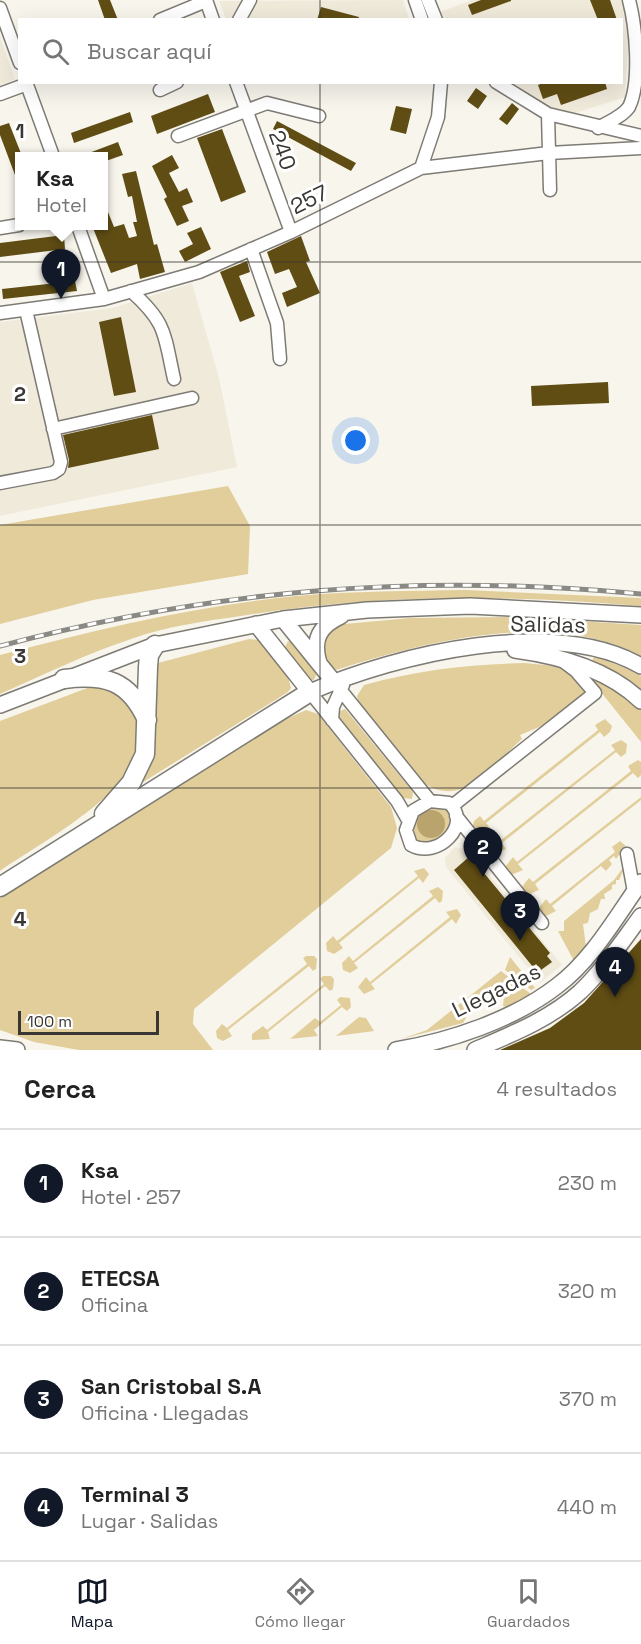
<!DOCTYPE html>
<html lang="es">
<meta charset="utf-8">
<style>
:root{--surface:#fff;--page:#f2f2f2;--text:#222;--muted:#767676;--line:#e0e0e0;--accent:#111827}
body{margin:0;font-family:"Space Grotesk",sans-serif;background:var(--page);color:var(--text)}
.scale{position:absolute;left:18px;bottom:15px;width:141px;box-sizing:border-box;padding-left:6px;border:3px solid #383734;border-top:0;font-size:16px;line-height:21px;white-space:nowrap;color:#383734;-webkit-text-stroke:4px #fff;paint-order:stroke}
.you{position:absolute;left:356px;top:441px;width:21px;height:21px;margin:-15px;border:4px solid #fff;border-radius:50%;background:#1a73e8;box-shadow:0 0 0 9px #1a73e833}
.badge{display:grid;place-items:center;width:39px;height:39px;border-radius:50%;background:var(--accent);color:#fff;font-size:20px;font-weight:700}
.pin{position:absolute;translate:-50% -50px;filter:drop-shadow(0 2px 3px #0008)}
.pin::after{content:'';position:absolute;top:32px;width:21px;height:18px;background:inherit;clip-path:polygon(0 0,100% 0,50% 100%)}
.popup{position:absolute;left:15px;top:152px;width:93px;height:78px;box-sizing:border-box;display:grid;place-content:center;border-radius:0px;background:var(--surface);filter:drop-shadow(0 2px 4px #0005);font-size:20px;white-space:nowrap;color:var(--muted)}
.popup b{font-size:22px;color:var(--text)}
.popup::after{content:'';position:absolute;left:50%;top:100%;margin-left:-12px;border:12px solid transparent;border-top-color:var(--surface)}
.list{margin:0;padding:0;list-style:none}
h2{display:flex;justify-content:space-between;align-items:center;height:78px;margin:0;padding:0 24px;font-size:26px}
h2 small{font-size:20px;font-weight:400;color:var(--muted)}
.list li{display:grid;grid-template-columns:39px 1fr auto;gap:18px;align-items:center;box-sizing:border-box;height:108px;padding:0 24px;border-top:2px solid var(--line)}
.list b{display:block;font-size:22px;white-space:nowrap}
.list p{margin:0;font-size:20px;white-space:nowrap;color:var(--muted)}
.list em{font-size:20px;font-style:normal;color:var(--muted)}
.icon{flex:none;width:33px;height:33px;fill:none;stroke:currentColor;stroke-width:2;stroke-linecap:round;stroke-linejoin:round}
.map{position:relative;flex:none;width:641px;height:1050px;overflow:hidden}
.search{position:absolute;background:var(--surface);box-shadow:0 6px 24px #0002;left:18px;right:18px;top:18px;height:66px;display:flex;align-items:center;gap:15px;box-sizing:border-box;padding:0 21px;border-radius:0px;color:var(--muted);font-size:22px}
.sheet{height:510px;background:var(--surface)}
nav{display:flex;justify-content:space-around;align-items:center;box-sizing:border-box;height:84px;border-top:2px solid var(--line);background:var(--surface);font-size:16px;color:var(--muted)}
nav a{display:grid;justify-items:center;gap:3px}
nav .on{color:var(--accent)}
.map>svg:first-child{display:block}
.built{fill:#f0eadb}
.green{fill:#e2ce9a}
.water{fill:#b9a46d}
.building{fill:#604d14}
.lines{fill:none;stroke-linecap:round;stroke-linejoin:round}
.minor-casing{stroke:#7d7b74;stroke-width:15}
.major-casing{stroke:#7d7b74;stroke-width:18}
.highway-casing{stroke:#7d7b74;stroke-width:21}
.minor{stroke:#fff;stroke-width:12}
.major{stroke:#fff;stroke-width:15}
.highway{stroke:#fff;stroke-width:18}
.rail-casing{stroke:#8a8983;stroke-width:5}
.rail{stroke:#fff;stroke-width:3;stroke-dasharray:9;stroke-linecap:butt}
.grid{fill:none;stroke:#383734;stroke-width:1.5;stroke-opacity:0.55}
.labels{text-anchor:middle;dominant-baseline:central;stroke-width:6;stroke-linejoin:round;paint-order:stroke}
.street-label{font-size:22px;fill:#383734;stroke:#fff}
.grid-label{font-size:20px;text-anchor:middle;font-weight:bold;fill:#383734;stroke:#fff;stroke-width:6;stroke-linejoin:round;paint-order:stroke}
</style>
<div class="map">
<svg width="641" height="1050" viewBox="0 0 641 1050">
<rect width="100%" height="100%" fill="#f8f5ed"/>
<path class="built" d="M403,0L409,19H226L219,1Z
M472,0H624L629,24L625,97L566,116L537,101L510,83L622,82V20H446L440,12Z
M0,37L15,79L0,85Z
M192,283L219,378L237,467L0,516V322L112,308Z
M455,847L469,850L562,965L540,983L446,867L445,858Z"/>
<path class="green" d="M228,486L250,526L248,574L93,600L0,624V525Z
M466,590L641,598V606C508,594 373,594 241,616C206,621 168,626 134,638C88,653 45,674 0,694V655C98,629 195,606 296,596C353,591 410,591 466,590Z
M515,617L641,625V656C552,609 427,641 336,670L322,656L320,638L334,625L410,618Z
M249,639L259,640L288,677L291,688L288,692L140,784L155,729L158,663Z
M288,641L294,643L317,673L314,680H310L284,649Z
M594,656L628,669L641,676V692L623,678L592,662Z
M525,663L565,667L584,689V694L549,723L520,735L522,739C495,762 466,809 425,784L358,701L357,696L364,685C418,670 470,664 525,663Z
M588,676L603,680L641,709V742Z
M104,686L137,707C138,717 142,729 141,739C139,791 40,843 0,871V721L90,687Z
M345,709L413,792L412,799L403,798L338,719V712Z
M306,710L318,714L391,807L397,828L391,848L194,1009L193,1024L213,1050H79L34,1042L0,1030V898L284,720Z
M605,719L612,726L610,732L604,737L600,732L486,823L490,828L478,834L472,829L474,821L480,816L484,821L598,730L595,725Z
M621,740L627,744L626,753L621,757L616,752L502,843L506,849L493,854L488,847L496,836L500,841L615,750L611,745Z
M638,760L641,762V775L638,778L633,773L518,864L523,870L511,875L505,867L513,857L517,862L631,771L628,766Z
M641,797V800L535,884L539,890L527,895L521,888L529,878L533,882Z
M431,806L446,808L451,820L444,836L424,844L412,838C412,821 417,815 431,806Z
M620,841L626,846L616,859L614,856L609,860L612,864L606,871L601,866L552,906L556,911L544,917L538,909L546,899L550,904L615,852L612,847Z
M625,865L627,870L623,871L619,880H616V884L612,885V889L604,894L605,899H601L598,909L590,913L588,923L583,924L586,947L574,961L558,931H564V921L614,880Z
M424,868L429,874L423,883L419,878L339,943L343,948L334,954L327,951L326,943L333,936L337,941L418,876L414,871Z
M438,887L443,891L442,901L439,903L435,898L354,963L358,968L350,973L343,970L342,963L349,956L353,961L433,896L429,891Z
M457,909L461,915L456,924L452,919L371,984L375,989L364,994L358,987L366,977L370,982L450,917L446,912Z
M306,956H314L317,959L316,969L313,971L309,966L228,1030L232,1036L223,1041L217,1038L216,1031L222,1024L227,1028L307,964L303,958Z
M510,957L535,988L531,990L505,970Z
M501,971L531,994L506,1007L503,1006L505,988C491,987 484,1001 468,1001L466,1018L463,1023L401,1039L427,1030Z
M323,976H331L334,979L333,989L330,991L325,986L268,1032L270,1039L252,1040V1034L263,1026L267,1030L324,984L320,979Z
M340,997L350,998L351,1007L347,1011L342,1007L314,1030L318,1036L290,1039L315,1018L320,1022L341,1005L337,1000Z
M359,1017L366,1018L374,1031L336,1036Z"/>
<path class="water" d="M417 824a14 14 0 1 1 28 0a14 14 0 1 1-28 0Z"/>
<path class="building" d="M98,0H110L118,20H105Z
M481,0H511V1L472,15L468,5Z
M590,0H610L617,20H598Z
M321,7L359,17L358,20H317Z
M545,82H605L607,89L561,105L557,94L543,99L538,85Z
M476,88L487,96L478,109L467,101Z
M208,94L215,112L157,134L151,116Z
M512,103L519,109L507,125L499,119Z
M396,106L412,109L406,134L390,130Z
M130,112L133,122L74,143L71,133Z
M277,121L356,163L351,171L273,129Z
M9,123L22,156H19L18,183L0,135V126Z
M222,129L246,192L221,202L197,138Z
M118,142L123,155L103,162V156H81Z
M172,155L179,168L169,173L179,192L187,188L193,202L182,206L189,221L177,226L164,199L167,197L152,166Z
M136,171L154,245L157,244L165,272L140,279L137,264L111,273L93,228L103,225L104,202L114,227L124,224L129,238L137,236L133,222H137L132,196L128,197L122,174Z
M201,227L211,249L185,262L179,251L193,244L187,233Z
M64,235L65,249L0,257V243Z
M301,236L310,261L306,262L320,293L287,307L282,293L297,287L289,269L275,274L267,252Z
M247,261L250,272L239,276L255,316L240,322L220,272Z
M75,281L77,291L3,299L2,289Z
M121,317L136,392L114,396L99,322Z
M608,382L609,403L532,406L531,386Z
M152,415L159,449L68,468L69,460L63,435Z
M470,856L550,953L547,956L552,962L541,970L536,964L533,967L454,870Z
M641,939V1050H500L550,1028L584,1003Z"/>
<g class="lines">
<defs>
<path id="minor" d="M206,0L213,20
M415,0L422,20
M428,0L436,20
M0,8L20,63
M160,20L206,1
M239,20L250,0
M26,82L53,156
M236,82L291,232
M496,82L548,114L550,190
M160,90L177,82
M0,94L27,84
M548,114L641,136
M598,128C608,122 622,117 629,107C641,82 636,27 629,0
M178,136L267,103L319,116
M421,168L438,117L441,82
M78,226L104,299
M0,228L19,225
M251,249L277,323L280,359
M131,291C167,323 164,334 174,379
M0,313L104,299L199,272L291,232L421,168L549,153L641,148
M53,429L192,398
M0,483L53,473L59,469L61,462L26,310
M334,682L430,801
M310,692L397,801L408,820
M332,720L333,707L343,685
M430,801L449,803C473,824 438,860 411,845L406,830L413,811Z
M452,806L595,693L576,671L564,662
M456,816L542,923
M627,854L634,892"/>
<path id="major" d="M283,619L334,682
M256,624L310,692C397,654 555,616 641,666
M515,650C560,656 608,669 641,701
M319,663C312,640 319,626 341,616
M0,705L155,645L283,619L367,610L470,606L641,615
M0,1048L17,1050
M396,1050C450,1041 513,1020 557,986C592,960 616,917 641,882
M475,1050C512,1034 550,1019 580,992C603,970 622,942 641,916"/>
<path id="highway" d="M64,679C105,674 129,680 147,720
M104,814L131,783L145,754L148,667L149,655L155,645
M0,887L310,692"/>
</defs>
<use href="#minor" class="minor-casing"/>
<use href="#major" class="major-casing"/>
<use href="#highway" class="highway-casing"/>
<use href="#minor" class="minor"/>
<use href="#major" class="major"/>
<use href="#highway" class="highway"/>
<defs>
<path id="rail" d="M0,646C215,589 420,573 641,594"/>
</defs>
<use href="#rail" class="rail-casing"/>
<use href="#rail" class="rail"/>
</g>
<path class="grid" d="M320,0V20M320,82V1050M0,262H641M0,525H641M0,788H641"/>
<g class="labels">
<g class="street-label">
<text transform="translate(283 150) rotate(70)">240</text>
<text transform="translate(309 199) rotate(-26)">257</text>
<text transform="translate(548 624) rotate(1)">Salidas</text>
<text transform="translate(496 990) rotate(-26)">Llegadas</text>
</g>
</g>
<g class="grid-label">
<text x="20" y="138">1</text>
<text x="20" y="401">2</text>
<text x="20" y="663">3</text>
<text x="20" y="926">4</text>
</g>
</svg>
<div class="scale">100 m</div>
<div class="you"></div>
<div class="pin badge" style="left:61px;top:299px">1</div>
<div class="popup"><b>Ksa</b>Hotel</div>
<div class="pin badge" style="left:483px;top:877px">2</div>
<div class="pin badge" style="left:520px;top:941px">3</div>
<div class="pin badge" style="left:615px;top:997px">4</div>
<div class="search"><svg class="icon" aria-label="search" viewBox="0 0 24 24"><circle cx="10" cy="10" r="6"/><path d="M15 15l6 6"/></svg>Buscar aquí</div>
</div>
<section class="sheet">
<h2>Cerca<small>4 resultados</small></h2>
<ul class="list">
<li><span class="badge">1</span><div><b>Ksa</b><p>Hotel · 257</p></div><em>230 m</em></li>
<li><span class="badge">2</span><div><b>ETECSA</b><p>Oficina</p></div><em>320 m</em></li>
<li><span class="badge">3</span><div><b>San Cristobal S.A</b><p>Oficina · Llegadas</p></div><em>370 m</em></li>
<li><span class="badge">4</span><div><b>Terminal 3</b><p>Lugar · Salidas</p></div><em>440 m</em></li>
</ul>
</section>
<nav>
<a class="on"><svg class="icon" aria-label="map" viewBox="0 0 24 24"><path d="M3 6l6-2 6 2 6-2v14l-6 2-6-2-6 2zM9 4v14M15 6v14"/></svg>Mapa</a>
<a><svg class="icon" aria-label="directions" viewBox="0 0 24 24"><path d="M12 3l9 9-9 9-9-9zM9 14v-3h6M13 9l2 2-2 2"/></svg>Cómo llegar</a>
<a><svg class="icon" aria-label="saved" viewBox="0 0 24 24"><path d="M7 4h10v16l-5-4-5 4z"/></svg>Guardados</a>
</nav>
